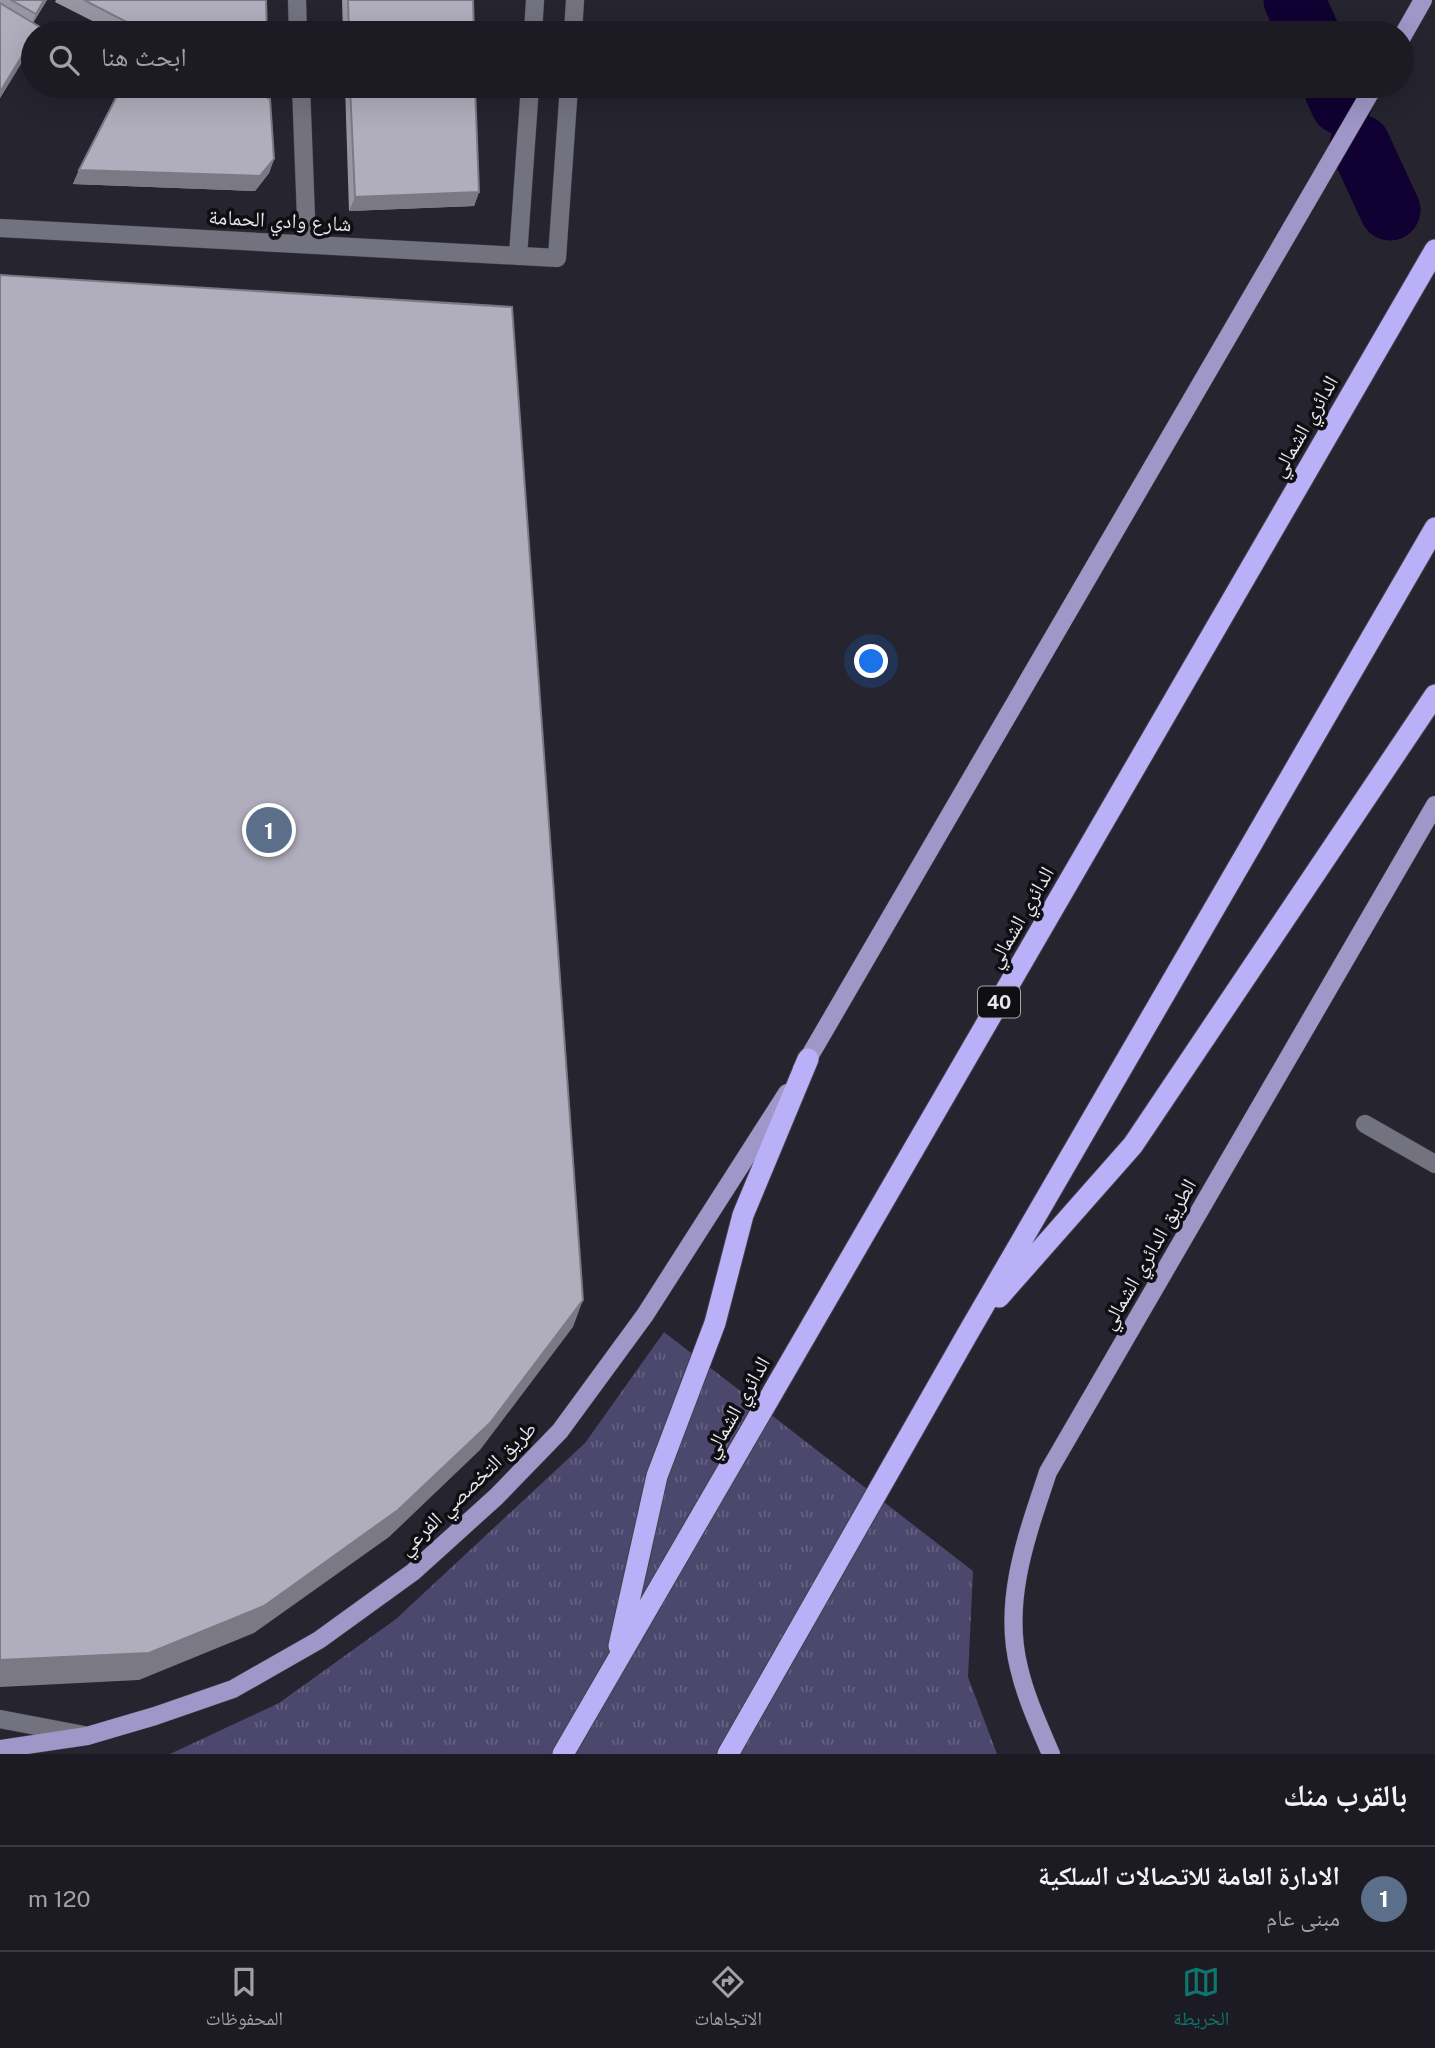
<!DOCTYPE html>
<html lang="ar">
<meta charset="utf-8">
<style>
:root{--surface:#1c1b23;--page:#292830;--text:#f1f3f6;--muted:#a0a1a6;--line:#3a3941;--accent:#0f766e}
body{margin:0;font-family:"Public Sans","Noto Naskh Arabic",sans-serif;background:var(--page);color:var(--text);direction:rtl}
.you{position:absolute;left:872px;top:662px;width:24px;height:24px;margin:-18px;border:5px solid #fff;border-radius:50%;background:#1a73e8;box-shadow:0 0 0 10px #1a73e833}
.badge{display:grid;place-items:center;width:46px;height:46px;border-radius:50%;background:var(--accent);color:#fff;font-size:23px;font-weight:700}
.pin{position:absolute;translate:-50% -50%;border:4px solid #fff;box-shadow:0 2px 7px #0006}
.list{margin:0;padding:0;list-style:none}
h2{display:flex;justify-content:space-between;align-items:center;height:91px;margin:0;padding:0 28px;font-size:30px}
h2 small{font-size:23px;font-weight:400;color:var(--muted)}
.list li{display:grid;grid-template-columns:46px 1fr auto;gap:21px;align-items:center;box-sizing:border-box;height:105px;padding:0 28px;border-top:2px solid var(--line)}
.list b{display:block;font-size:26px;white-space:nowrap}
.list p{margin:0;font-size:23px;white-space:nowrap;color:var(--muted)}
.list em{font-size:23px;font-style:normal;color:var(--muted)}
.icon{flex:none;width:38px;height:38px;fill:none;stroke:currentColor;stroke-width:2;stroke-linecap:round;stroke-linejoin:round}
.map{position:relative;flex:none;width:1435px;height:1754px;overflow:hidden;direction:ltr}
.search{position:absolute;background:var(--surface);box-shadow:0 7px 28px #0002;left:21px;right:21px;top:21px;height:77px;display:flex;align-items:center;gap:18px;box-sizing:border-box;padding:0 24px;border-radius:38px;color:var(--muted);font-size:26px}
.sheet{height:196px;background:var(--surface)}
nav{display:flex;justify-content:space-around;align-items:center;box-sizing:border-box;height:98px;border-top:2px solid var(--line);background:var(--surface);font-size:19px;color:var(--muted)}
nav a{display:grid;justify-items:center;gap:4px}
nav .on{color:var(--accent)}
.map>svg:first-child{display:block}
.grass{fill:url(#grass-tufts)}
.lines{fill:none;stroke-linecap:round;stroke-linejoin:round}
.river{stroke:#110132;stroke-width:61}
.minor-casing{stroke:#42414a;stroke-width:19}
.major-casing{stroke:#42414a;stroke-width:19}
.highway-casing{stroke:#42414a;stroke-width:23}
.minor{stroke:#73727f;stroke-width:18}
.major{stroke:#9e97c7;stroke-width:18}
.highway{stroke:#bab0f7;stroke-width:21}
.wall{fill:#9796a2}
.shaded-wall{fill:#7b7a84}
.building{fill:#b0aebc;stroke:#7b7a84;stroke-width:2}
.labels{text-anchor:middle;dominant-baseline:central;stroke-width:7;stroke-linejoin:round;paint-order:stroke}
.shield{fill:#0e0e13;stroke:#a5a5ac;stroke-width:2}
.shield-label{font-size:19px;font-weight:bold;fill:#e6e6ed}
.street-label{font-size:21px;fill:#e6e6ed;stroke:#0e0e13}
</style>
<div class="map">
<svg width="1435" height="1754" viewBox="0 0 1435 1754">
<defs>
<pattern id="grass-tufts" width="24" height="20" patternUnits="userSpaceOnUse" patternTransform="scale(1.75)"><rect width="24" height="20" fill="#4c476c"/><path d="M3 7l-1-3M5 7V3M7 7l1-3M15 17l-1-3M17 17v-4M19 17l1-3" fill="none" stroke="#666281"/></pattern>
</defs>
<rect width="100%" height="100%" fill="#25242f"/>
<path class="grass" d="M664,1332L973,1571L968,1677L997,1754H170L279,1703L396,1619L585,1443Z"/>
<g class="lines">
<path class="river" d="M1294,0L1309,33
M1333,86L1341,104
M1360,145L1390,210"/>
<defs>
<path id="minor" d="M297,0L298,33
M533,33L535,0
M573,33L575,0
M301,86L307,244
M0,228L557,258L569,86
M518,256L530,86
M1365,1124L1435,1164
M0,1719L84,1735"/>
<path id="major" d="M1402,37L1423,0
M802,1069L1374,86
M0,1749L87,1736L155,1716L233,1689L319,1640L413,1572L496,1497L560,1431L645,1315L787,1093
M1051,1754C1039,1726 1026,1698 1019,1668C1002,1601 1027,1535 1048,1472L1435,805"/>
<path id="highway" d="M999,1297L1133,1145L1435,695
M619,1646L657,1476L715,1323L743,1215L808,1059
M563,1754L1435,250
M728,1754L968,1333L1435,528"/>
</defs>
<use href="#minor" class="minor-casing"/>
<use href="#major" class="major-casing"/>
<use href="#highway" class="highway-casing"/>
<use href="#minor" class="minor"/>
<use href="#major" class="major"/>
<use href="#highway" class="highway"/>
</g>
<path class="wall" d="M0,0H47L33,23V44L0,98Z
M56,0H266L267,33H116L55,2Z
M342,0H473L474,33H343Z
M122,86H269L268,98L274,159L269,173L255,191L73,184L79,170Z
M345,86H475L479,192L474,206L349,211Z"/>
<path class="shaded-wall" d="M44,0H47L30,28L36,14Z
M33,38V44L0,98V92Z
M274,159L269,173L255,191L73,184L79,170Z
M479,192L474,206L349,211L355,197Z
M583,1300L573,1327L480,1450L389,1537L254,1633L139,1680L0,1687V1660Z"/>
<path class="building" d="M11,0H44L36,14Z
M84,0H266L267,33H148Z
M348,0H473L474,33H349Z
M0,3L40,27L36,33H33V38L0,92Z
M122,86H244L270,99L274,159L260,176L79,170Z
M249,86H269V96Z
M350,86H475L479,192L355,197Z
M0,275L512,307L583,1300L490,1423L398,1510L264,1606L149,1653L0,1660Z"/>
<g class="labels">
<rect class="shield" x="978" y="986.5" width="42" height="31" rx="5"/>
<g class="shield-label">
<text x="999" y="1002">40</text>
</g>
<g class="street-label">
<text transform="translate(280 220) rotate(3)">شارع وادي الحمامة</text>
<text transform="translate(1304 426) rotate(-60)">الدائري الشمالي</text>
<text transform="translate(1020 917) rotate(-60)">الدائري الشمالي</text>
<text transform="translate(1148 1254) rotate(-60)">الطريق الدائري الشمالي</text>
<text transform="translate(736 1407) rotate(-60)">الدائري الشمالي</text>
<text transform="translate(467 1488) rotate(-44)">طريق التخصصي الفرعي</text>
</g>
</g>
</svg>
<div class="you"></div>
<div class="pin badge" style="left:269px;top:830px;background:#5c6f8a">1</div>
<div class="search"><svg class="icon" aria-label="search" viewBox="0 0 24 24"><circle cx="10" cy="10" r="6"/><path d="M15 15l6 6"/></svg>ابحث هنا</div>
</div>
<section class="sheet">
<h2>بالقرب منك<small></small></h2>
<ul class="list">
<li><span class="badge" style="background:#5c6f8a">1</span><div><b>الادارة العامة للاتصالات السلكية</b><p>مبنى عام</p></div><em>120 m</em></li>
</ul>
</section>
<nav>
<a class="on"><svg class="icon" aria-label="map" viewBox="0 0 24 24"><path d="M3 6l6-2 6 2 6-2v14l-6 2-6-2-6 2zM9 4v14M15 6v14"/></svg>الخريطة</a>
<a><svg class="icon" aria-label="directions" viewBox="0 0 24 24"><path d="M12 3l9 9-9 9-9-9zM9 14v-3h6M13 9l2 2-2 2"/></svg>الاتجاهات</a>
<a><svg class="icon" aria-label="saved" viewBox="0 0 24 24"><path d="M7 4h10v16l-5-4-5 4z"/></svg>المحفوظات</a>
</nav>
